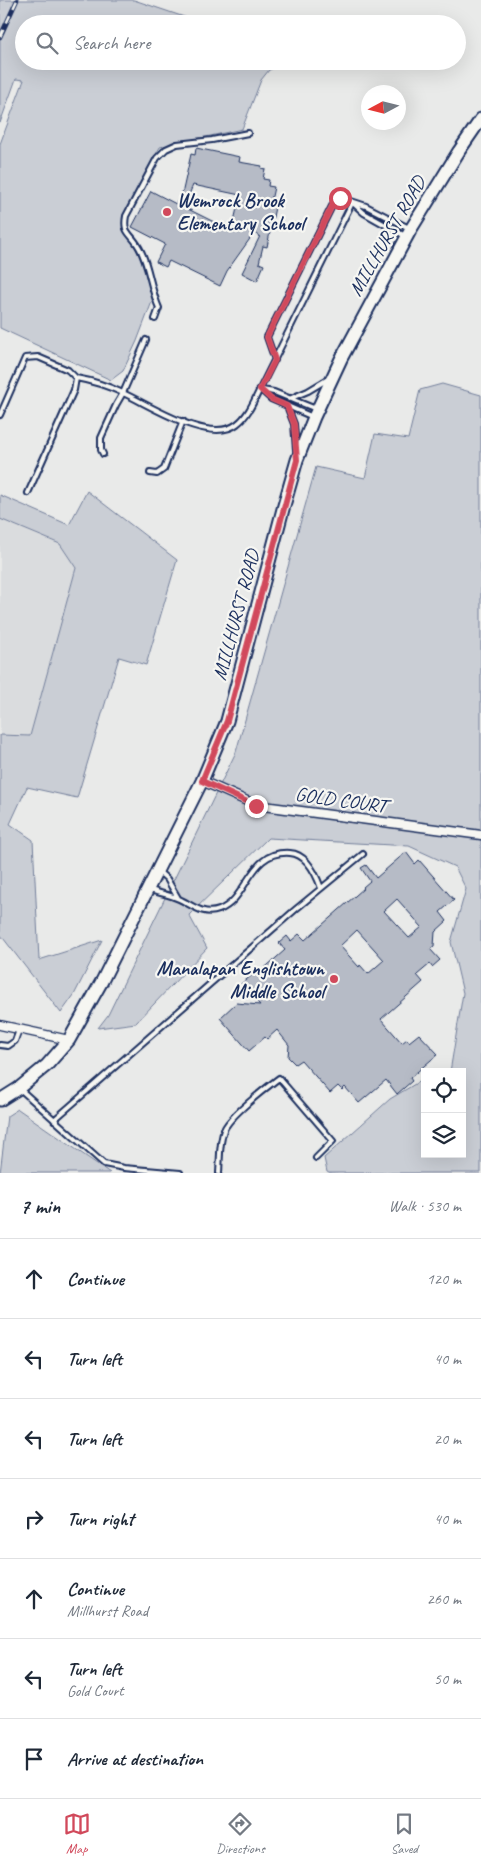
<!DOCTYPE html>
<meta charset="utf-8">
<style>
:root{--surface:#fff;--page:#f6f6f7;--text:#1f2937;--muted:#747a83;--line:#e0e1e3;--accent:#d1495b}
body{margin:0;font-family:Caveat,sans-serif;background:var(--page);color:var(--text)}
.controls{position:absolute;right:15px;bottom:15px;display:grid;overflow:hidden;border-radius:0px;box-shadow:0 5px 20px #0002}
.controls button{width:45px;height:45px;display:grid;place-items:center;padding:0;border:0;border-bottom:1px solid var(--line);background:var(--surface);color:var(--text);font:25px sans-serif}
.compass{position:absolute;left:361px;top:85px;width:45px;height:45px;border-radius:50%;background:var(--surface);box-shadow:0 5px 20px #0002;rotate:263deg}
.stop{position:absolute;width:15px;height:15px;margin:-11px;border:4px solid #d1495b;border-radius:50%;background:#fff}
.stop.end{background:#d1495b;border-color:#fff;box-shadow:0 1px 5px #0008}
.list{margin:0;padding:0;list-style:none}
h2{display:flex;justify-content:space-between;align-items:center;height:65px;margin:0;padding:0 20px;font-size:21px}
h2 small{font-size:16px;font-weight:400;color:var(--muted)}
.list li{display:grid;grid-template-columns:32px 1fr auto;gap:15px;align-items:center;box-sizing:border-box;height:80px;padding:0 20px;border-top:1px solid var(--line)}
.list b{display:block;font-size:19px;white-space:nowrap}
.list p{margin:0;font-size:16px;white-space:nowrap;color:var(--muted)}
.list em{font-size:16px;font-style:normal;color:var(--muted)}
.icon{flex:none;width:28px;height:28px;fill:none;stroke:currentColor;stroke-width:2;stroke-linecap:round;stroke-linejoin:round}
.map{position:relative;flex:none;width:481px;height:1173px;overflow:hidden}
.search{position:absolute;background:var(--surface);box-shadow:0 5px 20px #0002;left:15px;right:15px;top:15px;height:55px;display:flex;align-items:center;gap:12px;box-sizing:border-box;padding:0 18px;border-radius:28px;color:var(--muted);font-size:19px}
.sheet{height:625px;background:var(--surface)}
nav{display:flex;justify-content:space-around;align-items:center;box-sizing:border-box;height:70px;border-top:1px solid var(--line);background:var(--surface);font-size:14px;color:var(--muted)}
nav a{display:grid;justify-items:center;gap:2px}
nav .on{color:var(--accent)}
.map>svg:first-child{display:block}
.built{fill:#dadcde}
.green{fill:#caced5;stroke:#727e9a}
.building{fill:#b6bbc6;stroke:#1b2f5e;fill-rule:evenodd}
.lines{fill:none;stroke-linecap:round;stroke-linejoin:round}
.lane-casing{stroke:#1b2f5e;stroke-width:8}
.street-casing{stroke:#1b2f5e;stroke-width:11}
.secondary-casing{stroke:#1b2f5e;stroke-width:15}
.lane{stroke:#f6f6f2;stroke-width:4}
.street{stroke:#f6f6f2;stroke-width:8}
.secondary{stroke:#f6f6f2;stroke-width:11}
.rail-casing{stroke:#1b2f5e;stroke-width:4.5}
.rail{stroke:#f6f6f2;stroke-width:2.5;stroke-dasharray:8;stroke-linecap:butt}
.route{stroke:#d1495b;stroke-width:6}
.poi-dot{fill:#d1495b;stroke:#f6f6f2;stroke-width:2}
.labels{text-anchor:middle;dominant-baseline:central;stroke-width:4.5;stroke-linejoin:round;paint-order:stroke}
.poi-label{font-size:20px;font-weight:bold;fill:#1b2f5e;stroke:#f6f6f2;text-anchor:start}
.street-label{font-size:20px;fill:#1b2f5e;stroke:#f6f6f2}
</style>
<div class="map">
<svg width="481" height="1173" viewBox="0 0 481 1173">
<rect width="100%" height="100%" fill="#e9eae9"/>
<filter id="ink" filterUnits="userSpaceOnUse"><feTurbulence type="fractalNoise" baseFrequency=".02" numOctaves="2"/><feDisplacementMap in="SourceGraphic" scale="10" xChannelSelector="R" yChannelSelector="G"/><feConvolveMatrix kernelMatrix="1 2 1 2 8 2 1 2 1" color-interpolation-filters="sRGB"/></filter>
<g filter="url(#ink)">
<path class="built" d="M0,519L60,544L76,568L30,736L0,735Z"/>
<path class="green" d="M0,0H134L205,24H24V61H291L269,70L261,80L242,129L160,147L133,197L123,227L139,250L153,299L137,341L123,371L111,380L0,328V144L24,80L16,79L0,123Z
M442,384L481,395V1173H329L327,1172L324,1158L390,1099L425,1078V1154H462V1072H450L463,993L451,942L466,889L455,867L409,846L268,838L189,915L207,948L136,1023L98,1028L108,1015L236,752L316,467L365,478L375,434L408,439L420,390Z
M87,491L177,560L146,665L119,657L77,798L27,787L10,824L33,840L39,960L102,940L74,995L61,1013L0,934V735L30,736L76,568L60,544L0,519V495L69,525Z
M18,1109L110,1173H0L7,1116Z"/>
<path class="building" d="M196,148L240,157L239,162L262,166L261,168L265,169L263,179L269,180L268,186L274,187L271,201L276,202L267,247L263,246L259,263L264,265L257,281L242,273L260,236L254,233L227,271L220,286L169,261L166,267L156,262L165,244L132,227L151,191L176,204L183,190L191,154L195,155ZM193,185L240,195L232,230L222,223L218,224L184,207Z
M406,852L415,864L419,860L454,900L440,912L447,921L435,932L434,946L430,949L440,960L432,967L430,964L417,975L423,982L381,1019L402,1043L407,1039L409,1042L419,1034L438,1054L410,1078L412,1081L397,1094L386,1080L359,1103L345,1087L342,1090L338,1086L330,1093L301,1060L295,1064L288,1057L289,1045L277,1030L267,1039L265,1037L249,1051L220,1018L236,1003L260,1005L241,984L257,971L259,973L285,950L279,943L287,936L291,941L299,934L305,940L364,888L363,887L370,881L361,868L366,865L376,878ZM397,899L422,927L409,938L384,911ZM357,930L384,960L368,974L360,965L359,967L340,946Z"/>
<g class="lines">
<defs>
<path id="lane" d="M354,204L364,213L405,236
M155,319L159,308C150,288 149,262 137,244C129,232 123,232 126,216L157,158L166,149L177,144L212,140L248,133
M275,360L267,337L336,198L345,199L366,206L409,228
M76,378C93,381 108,386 123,393C150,405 210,445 237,424C248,416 254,401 260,389L352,203
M260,389L271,399L313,417
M262,390L274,392L316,409
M289,399L308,391L328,379
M287,406L294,424L296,450
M0,415L25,358L38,357L68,370L76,378L74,390L28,493
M103,454L101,450V438L116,405L123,393L146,340
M150,473L157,474L164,469L183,421
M159,872L167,879L178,898
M150,890C159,893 170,895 179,899C192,905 203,916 219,910C249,899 248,850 290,853C307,854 316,874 321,888
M0,1045L8,1046L15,1041L19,1030
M21,1090L104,1164L124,1168L180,1173
M54,1120L296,909L363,854
M219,1173C220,1159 219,1143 224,1130C230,1115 266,1088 279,1078L333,1141L316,1158"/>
<path id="street" d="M202,781L256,805L481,835
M0,1025L69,1040"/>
<path id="secondary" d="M0,1100L19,1088L47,1065L69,1040L102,981L202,781L227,721L283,509L297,460L314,417L341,359L411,229L459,151L481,119"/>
</defs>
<use href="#lane" class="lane-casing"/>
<use href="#street" class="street-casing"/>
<use href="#secondary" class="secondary-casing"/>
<use href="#lane" class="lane"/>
<use href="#street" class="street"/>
<use href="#secondary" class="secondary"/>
<defs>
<path id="rail" d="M0,37L17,0"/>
</defs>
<use href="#rail" class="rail-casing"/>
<use href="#rail" class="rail"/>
</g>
</g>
<g class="lines" filter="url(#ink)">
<path class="route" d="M256,806L202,781L227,721L297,460L294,424L287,406L271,399L260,389L275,360L267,337L336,198H340"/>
</g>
<g class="poi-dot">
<circle cx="167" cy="212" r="5"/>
<circle cx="334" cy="979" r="5"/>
</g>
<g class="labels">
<g class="poi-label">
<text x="177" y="200">Wemrock Brook<tspan x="177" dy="23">Elementary School</tspan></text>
<text x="324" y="968" text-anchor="end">Manalapan Englishtown<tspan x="324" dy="23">Middle School</tspan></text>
</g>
<g class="street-label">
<text transform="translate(387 236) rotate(-60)">MILLHURST ROAD</text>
<text transform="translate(236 615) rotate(-75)">MILLHURST ROAD</text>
<text transform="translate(341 800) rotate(8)">GOLD COURT</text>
</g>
</g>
</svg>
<div class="controls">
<button><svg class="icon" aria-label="locate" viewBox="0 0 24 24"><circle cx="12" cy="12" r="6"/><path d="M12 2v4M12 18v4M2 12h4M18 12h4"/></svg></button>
<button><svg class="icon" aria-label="layers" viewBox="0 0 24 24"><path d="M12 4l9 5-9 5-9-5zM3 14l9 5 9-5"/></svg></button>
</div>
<svg class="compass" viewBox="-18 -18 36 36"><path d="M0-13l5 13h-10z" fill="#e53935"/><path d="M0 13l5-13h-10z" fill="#747a83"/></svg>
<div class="stop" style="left:340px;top:198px"></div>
<div class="stop end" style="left:256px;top:806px"></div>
<div class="search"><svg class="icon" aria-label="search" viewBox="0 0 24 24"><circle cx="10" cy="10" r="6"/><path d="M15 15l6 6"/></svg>Search here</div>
</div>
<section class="sheet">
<h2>7 min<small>Walk · 530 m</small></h2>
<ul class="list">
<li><svg class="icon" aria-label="ahead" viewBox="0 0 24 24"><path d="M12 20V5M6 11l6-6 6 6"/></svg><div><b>Continue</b></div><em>120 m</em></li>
<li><svg class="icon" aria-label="left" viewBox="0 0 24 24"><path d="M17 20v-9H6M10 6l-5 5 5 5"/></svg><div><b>Turn left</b></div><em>40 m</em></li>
<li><svg class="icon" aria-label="left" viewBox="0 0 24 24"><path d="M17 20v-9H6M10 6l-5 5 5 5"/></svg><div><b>Turn left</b></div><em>20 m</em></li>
<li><svg class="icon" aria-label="right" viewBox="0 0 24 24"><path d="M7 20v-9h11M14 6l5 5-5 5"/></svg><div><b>Turn right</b></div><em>40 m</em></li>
<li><svg class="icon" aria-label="ahead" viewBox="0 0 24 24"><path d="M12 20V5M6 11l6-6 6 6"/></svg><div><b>Continue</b><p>Millhurst Road</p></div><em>260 m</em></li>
<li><svg class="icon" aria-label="left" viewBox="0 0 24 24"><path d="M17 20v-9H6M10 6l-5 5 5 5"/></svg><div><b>Turn left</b><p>Gold Court</p></div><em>50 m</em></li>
<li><svg class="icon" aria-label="arrive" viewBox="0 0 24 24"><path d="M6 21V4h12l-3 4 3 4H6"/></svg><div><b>Arrive at destination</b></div></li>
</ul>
</section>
<nav>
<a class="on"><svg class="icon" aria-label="map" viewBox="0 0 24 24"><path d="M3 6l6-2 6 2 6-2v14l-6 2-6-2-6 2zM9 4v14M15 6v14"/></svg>Map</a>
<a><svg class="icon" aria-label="directions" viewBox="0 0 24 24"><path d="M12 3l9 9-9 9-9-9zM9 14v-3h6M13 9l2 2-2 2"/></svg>Directions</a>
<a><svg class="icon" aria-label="saved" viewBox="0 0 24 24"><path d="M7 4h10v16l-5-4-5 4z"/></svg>Saved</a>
</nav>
